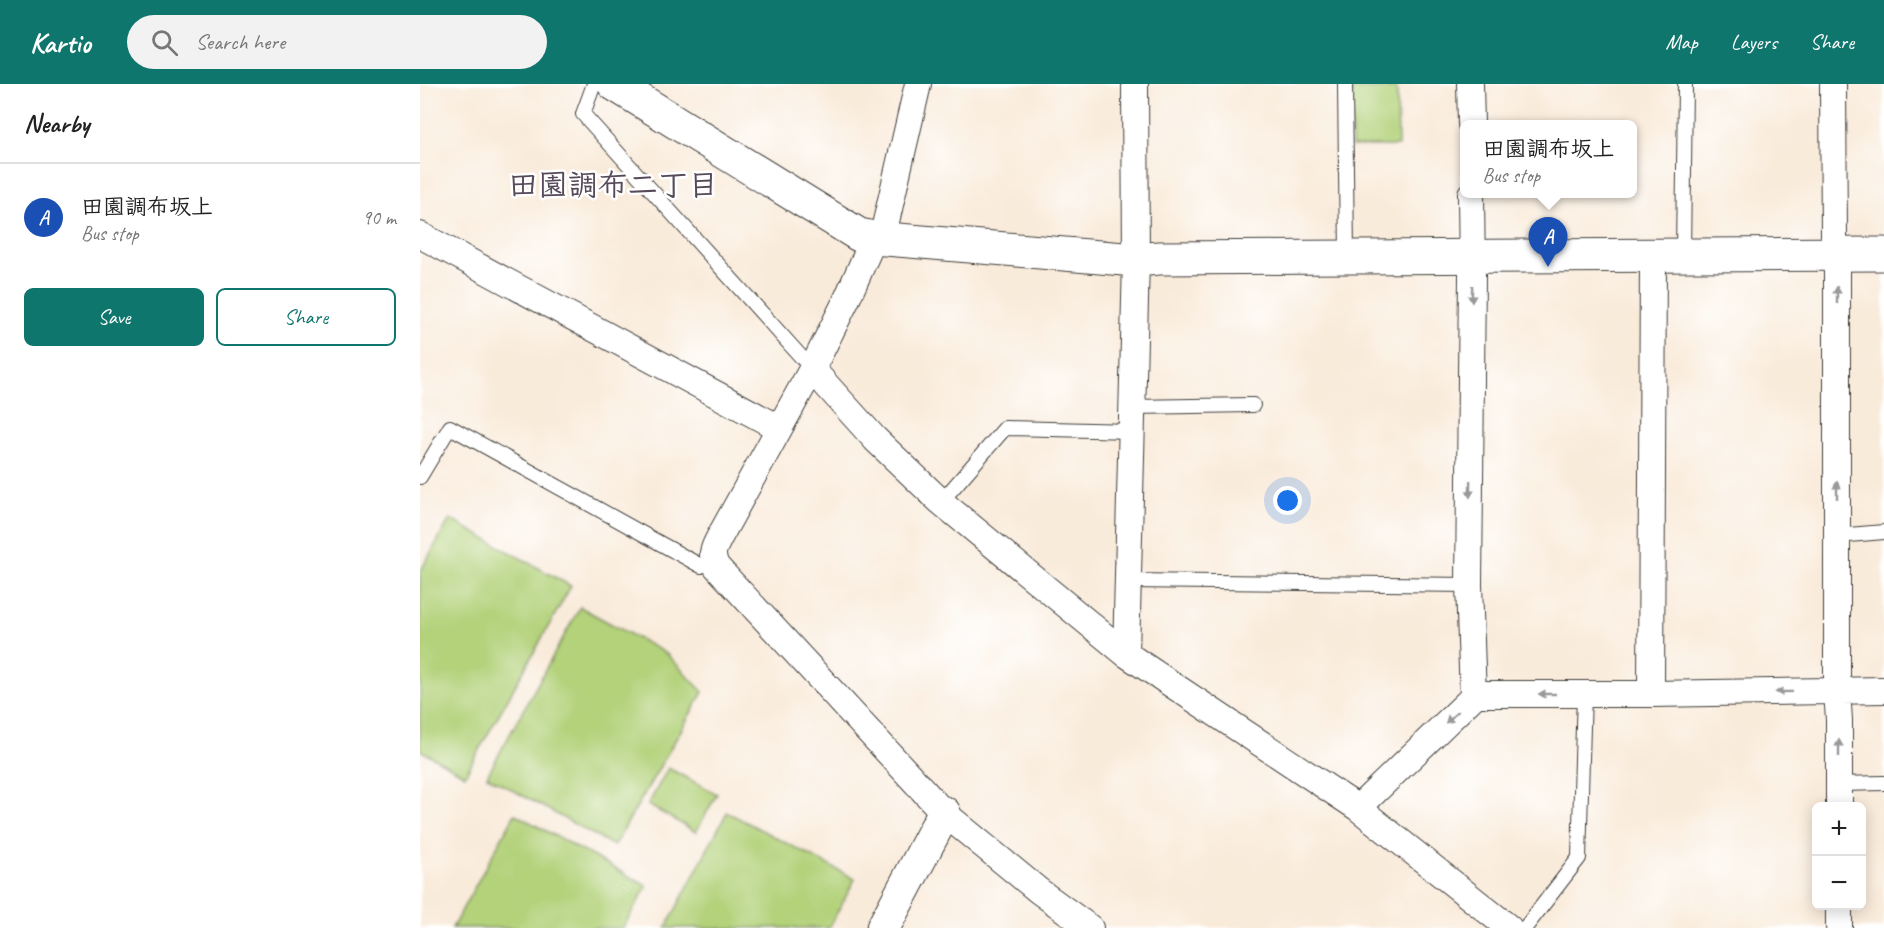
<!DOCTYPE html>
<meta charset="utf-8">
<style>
:root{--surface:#fff;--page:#f2f2f2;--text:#222;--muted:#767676;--line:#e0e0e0;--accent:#0f766e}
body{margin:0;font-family:Caveat,"Klee One",sans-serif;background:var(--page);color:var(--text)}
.controls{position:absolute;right:18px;bottom:18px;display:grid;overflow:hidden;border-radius:9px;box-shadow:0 3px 15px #0003}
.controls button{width:54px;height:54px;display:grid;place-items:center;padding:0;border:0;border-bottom:2px solid var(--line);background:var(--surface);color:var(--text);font:30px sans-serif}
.you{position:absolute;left:868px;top:417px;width:21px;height:21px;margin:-15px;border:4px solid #fff;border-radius:50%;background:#1a73e8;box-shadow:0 0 0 9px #1a73e833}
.badge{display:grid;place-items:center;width:39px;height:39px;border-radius:50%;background:var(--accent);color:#fff;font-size:20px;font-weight:700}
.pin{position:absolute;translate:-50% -50px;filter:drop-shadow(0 2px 3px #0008)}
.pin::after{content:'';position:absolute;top:32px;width:21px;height:18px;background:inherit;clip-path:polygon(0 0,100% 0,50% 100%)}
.popup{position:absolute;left:1040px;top:36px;width:177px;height:78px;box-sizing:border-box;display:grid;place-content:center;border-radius:9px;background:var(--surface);filter:drop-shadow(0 2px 4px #0005);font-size:20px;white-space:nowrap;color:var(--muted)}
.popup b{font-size:22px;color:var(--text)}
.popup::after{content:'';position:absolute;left:50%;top:100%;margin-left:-12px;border:12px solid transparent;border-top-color:var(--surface)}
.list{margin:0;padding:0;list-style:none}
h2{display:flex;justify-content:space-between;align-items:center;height:78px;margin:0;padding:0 24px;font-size:26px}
h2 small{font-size:20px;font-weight:400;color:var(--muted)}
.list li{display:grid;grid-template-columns:39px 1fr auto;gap:18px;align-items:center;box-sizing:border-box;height:108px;padding:0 24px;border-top:2px solid var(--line)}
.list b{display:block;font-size:22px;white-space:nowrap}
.list p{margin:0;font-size:20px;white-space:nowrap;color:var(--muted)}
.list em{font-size:20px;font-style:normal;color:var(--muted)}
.actions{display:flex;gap:12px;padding:18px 24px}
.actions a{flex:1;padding:14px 0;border:2px solid var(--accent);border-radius:9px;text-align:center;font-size:21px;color:var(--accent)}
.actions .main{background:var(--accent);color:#fff}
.icon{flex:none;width:33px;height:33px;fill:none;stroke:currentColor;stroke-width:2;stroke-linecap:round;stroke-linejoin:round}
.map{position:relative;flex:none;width:1464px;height:844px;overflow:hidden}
header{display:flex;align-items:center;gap:36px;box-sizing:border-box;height:84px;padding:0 30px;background:var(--accent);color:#fff}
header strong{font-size:28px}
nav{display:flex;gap:33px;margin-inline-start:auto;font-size:21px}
.search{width:420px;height:54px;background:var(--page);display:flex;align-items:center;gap:15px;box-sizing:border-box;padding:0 21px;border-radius:33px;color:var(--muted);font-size:22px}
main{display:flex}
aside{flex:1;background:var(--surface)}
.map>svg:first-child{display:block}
.green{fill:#b3d27a;stroke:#68774b;stroke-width:1.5}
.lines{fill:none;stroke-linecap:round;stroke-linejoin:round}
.lane-casing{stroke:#3d3b38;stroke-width:16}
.street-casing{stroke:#3d3b38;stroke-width:28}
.secondary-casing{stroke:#3d3b38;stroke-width:35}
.lane{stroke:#fff;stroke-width:14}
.street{stroke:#fff;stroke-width:26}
.secondary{stroke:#fff;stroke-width:33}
.oneway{fill:#999}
.labels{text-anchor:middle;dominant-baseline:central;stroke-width:5;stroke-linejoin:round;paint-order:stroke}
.neighbourhood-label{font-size:30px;font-weight:bold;fill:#564a59;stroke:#fff}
</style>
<header>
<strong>Kartio</strong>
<div class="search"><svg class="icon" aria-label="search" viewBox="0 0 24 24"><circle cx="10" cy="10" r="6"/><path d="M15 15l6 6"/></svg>Search here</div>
<nav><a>Map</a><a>Layers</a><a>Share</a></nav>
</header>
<main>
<aside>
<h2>Nearby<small></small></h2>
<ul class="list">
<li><span class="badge" style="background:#1a4fb4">A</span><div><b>田園調布坂上</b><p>Bus stop</p></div><em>90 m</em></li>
</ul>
<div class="actions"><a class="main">Save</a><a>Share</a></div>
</aside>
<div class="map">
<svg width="1464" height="844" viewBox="0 0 1464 844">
<rect width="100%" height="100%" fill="#fff"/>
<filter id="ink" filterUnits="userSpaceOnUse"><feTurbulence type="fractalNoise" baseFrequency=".0167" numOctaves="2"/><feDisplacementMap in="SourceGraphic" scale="12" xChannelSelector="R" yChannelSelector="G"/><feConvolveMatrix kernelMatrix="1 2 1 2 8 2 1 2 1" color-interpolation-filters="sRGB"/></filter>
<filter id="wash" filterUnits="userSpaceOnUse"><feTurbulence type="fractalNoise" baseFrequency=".008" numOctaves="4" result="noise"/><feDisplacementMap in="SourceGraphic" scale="24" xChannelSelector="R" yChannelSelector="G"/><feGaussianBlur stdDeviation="1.35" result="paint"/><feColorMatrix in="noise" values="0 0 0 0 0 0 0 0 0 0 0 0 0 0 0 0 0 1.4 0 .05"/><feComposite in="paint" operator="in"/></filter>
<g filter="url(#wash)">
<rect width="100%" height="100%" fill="#f9ebda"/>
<path class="green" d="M977,4L978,62H932V5Z
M30,435L151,502L45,691L0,666V488Z
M160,523L247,570L283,608L194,762L67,692Z
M248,684L297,710L276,748L228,721Z
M307,728L435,795L409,844H246Z
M95,730L227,802L203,844H32Z"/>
</g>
<g filter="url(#ink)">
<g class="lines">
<defs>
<path id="lane" d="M174,0L163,30L392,285
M925,0L927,172
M1263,172L1265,0
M712,323L833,321
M0,393L30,343L281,482L293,475
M521,418L585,344L712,347
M1417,452L1464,448
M708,497L1049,501
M1419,700L1464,699
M1105,844L1159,774L1164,610"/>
<path id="street" d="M1050,0L1051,40
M1413,0L1414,153L1417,189V607L1419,636V722
M0,151L359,344
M454,154L426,217L392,285L299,454C293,466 290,470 297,483L524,729L619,807L670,844
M462,155L498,0
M392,285L455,355L521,418L706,570L938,724L1089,844
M706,570L716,176L715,0
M1053,610H1231L1464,606
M1231,610L1233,172
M938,724L1053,613L1049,501L1052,191L1051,110
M1419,844V822"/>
<path id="secondary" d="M194,0L439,151L454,154L716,176L739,174L1464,170
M463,844L524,729"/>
</defs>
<use href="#lane" class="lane-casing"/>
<use href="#street" class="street-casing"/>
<use href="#secondary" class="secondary-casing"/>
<use href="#lane" class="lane"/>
<use href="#street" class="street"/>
<use href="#secondary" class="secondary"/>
</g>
<defs><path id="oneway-solid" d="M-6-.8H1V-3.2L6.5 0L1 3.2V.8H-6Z" transform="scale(1.5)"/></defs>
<g class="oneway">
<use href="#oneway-solid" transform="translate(1052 210) rotate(91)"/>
<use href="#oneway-solid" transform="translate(1417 211) rotate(-90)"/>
<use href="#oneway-solid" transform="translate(1050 405) rotate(91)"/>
<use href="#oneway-solid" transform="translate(1417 406) rotate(-90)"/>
<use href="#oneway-solid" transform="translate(1364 608) rotate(179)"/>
<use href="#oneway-solid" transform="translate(1127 610) rotate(-180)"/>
<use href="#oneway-solid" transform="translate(1032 633) rotate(137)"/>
<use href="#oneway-solid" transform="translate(1419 664) rotate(-90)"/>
</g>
</g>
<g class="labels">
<g class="neighbourhood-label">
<text x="193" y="101">田園調布二丁目</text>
</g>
</g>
</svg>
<div class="controls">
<button>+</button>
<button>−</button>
</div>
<div class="you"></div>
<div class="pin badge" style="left:1128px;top:183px;background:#1a4fb4">A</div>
<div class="popup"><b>田園調布坂上</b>Bus stop</div>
</div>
</main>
